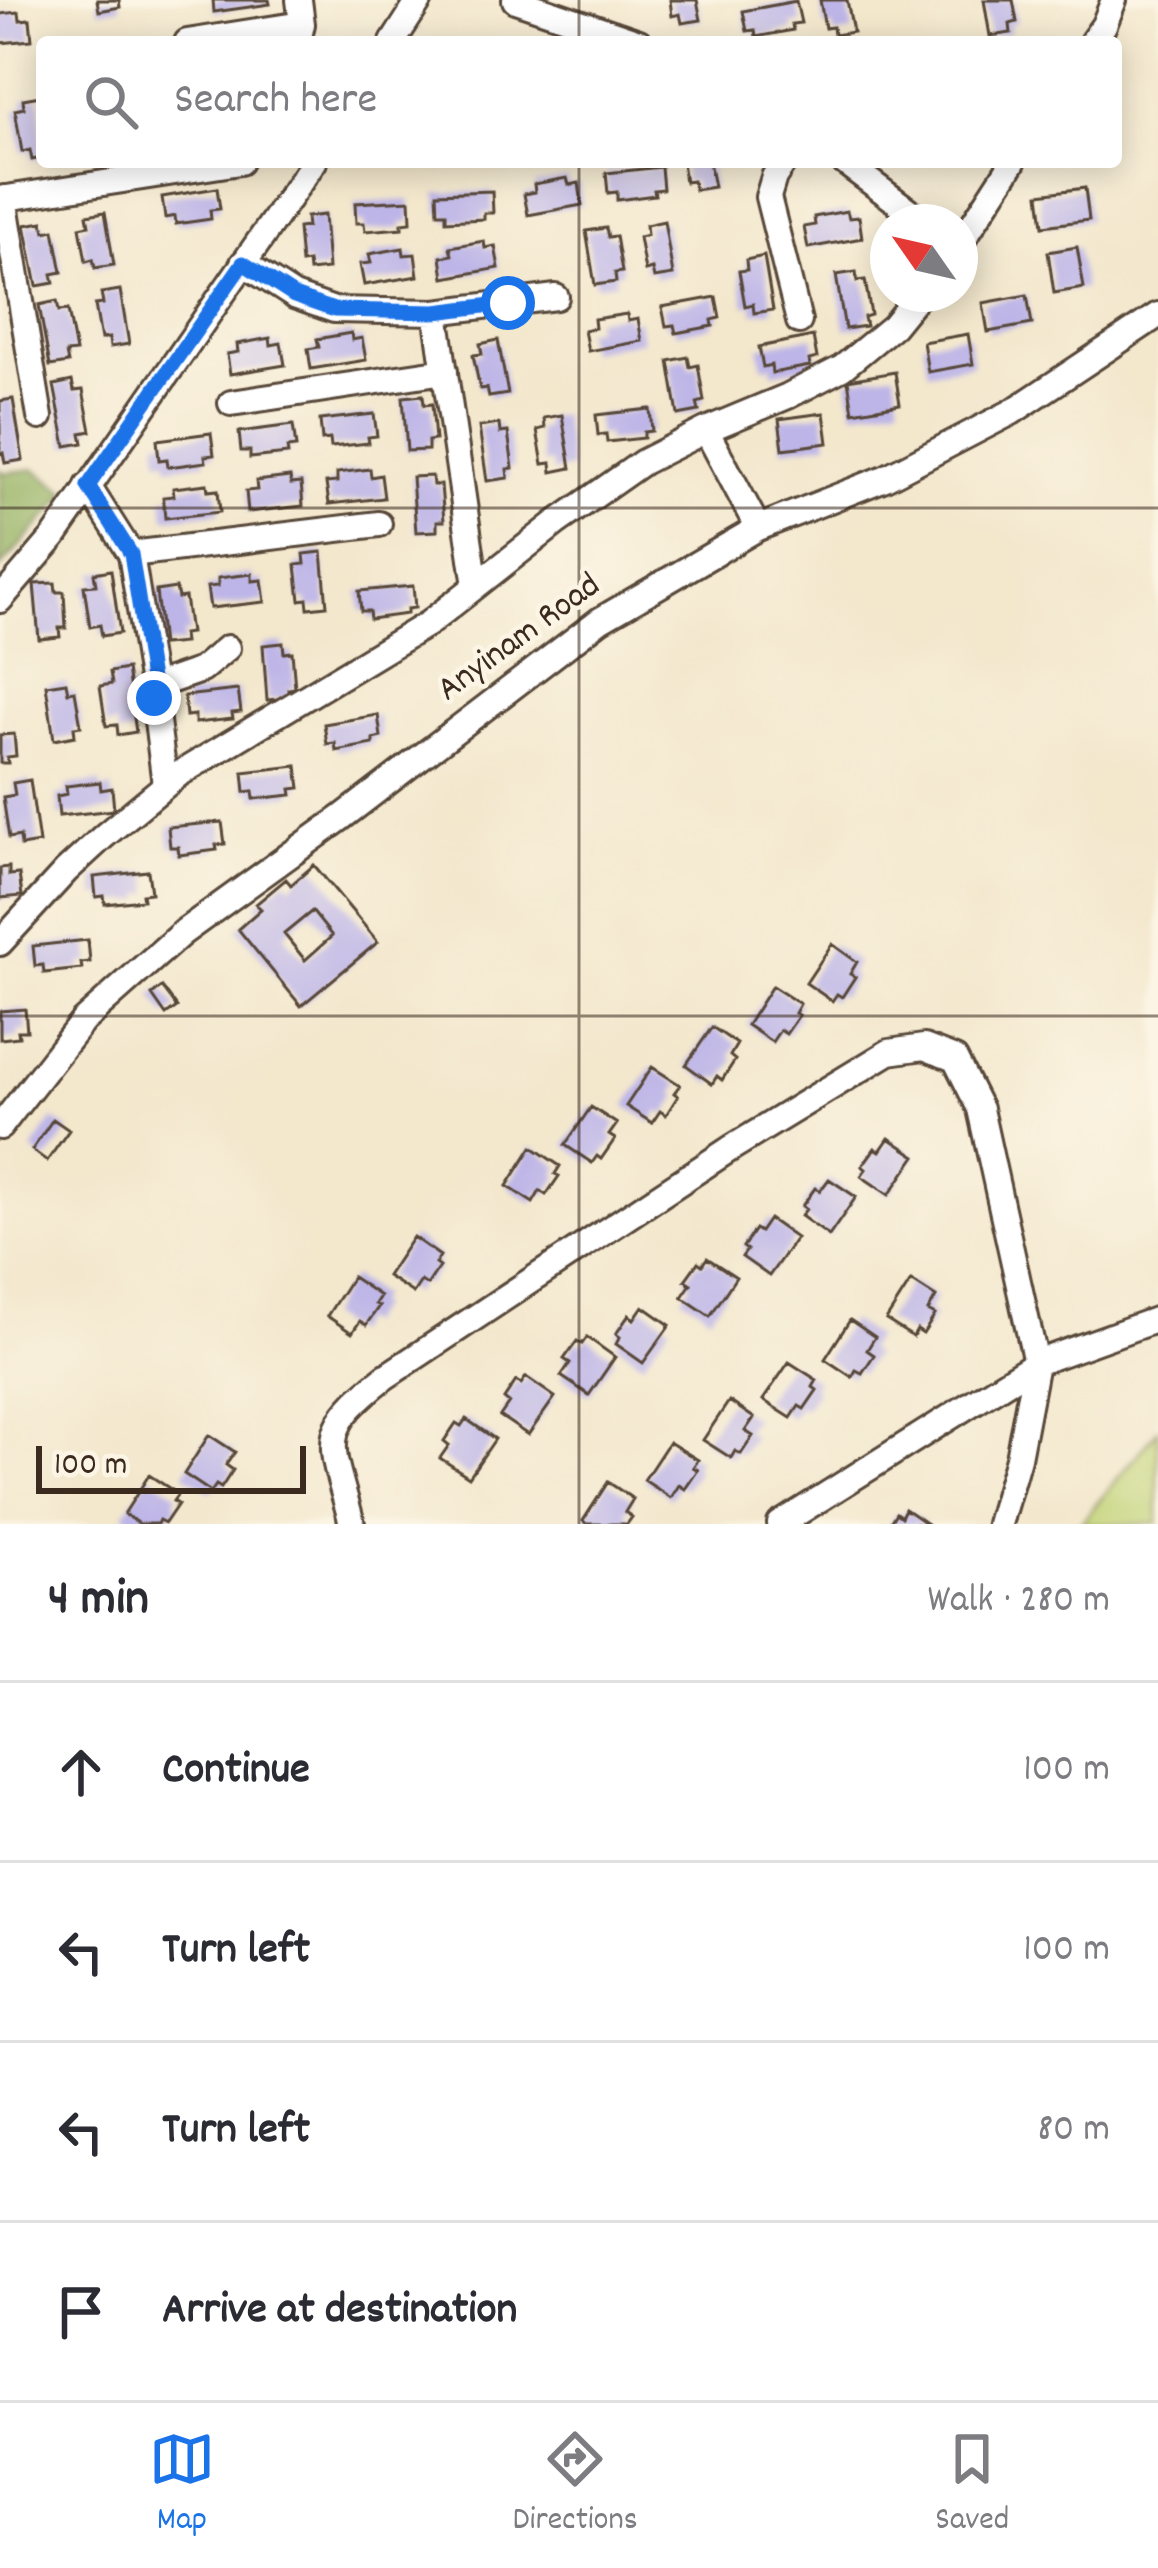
<!DOCTYPE html>
<meta charset="utf-8">
<style>
:root{--surface:#fff;--page:#f7f7f7;--text:#2b2b33;--muted:#7c7c81;--line:#e1e1e2;--accent:#1a73e8}
body{margin:0;font-family:Dekko,sans-serif;background:var(--page);color:var(--text)}
.compass{position:absolute;left:870px;top:204px;width:108px;height:108px;border-radius:50%;background:var(--surface);box-shadow:0 6px 30px #0003;rotate:304deg}
.scale{position:absolute;left:36px;bottom:30px;width:270px;box-sizing:border-box;padding-left:12px;border:6px solid #3b2a1e;border-top:0;font-size:33px;line-height:42px;white-space:nowrap;color:#3b2a1e;-webkit-text-stroke:9px #fcf5e5;paint-order:stroke}
.stop{position:absolute;width:36px;height:36px;margin:-27px;border:9px solid #1a73e8;border-radius:50%;background:#fff}
.stop.end{background:#1a73e8;border-color:#fff;box-shadow:0 3px 12px #0008}
.list{margin:0;padding:0;list-style:none}
h2{display:flex;justify-content:space-between;align-items:center;height:156px;margin:0;padding:0 48px;font-size:51px}
h2 small{font-size:39px;font-weight:400;color:var(--muted)}
.list li{display:grid;grid-template-columns:78px 1fr auto;gap:36px;align-items:center;box-sizing:border-box;height:180px;padding:0 48px;border-top:3px solid var(--line)}
.list b{display:block;font-size:45px;white-space:nowrap}
.list em{font-size:39px;font-style:normal;color:var(--muted)}
.icon{flex:none;width:66px;height:66px;fill:none;stroke:currentColor;stroke-width:2;stroke-linecap:round;stroke-linejoin:round}
.map{position:relative;flex:none;width:1158px;height:1524px;overflow:hidden}
.search{position:absolute;background:var(--surface);box-shadow:0 6px 30px #0003;left:36px;right:36px;top:36px;height:132px;display:flex;align-items:center;gap:30px;box-sizing:border-box;padding:0 42px;border-radius:12px;color:var(--muted);font-size:45px}
.sheet{height:876px;background:var(--surface)}
nav{display:flex;justify-content:space-around;align-items:center;box-sizing:border-box;height:168px;border-top:3px solid var(--line);background:var(--surface);font-size:33px;color:var(--muted)}
nav a{display:grid;justify-items:center;gap:6px}
nav .on{color:var(--accent)}
.map>svg:first-child{display:block}
.green{fill:#c0d275;stroke:#7e7e4a;stroke-width:3}
.forest{fill:#98b466;stroke:#6a6f42;stroke-width:3}
.building{fill:#bdb5e7;fill-rule:evenodd}
.lines{fill:none;stroke-linecap:round;stroke-linejoin:round}
.minor-casing{stroke:#574638;stroke-width:30}
.minor{stroke:#fff;stroke-width:24}
.route{stroke:#1a73e8;stroke-width:15}
.grid{fill:none;stroke:#3b2a1e;stroke-width:3;stroke-opacity:0.55}
.labels{text-anchor:middle;dominant-baseline:central;stroke-width:9;stroke-linejoin:round;paint-order:stroke}
.street-label{font-size:36px;fill:#3b2a1e;stroke:#fcf5e5}
</style>
<div class="map">
<svg width="1158" height="1524" viewBox="0 0 1158 1524">
<rect width="100%" height="100%" fill="#fcf5e5"/>
<filter id="ink" filterUnits="userSpaceOnUse"><feTurbulence type="fractalNoise" baseFrequency=".00833" numOctaves="2"/><feDisplacementMap in="SourceGraphic" scale="24" xChannelSelector="R" yChannelSelector="G"/><feConvolveMatrix kernelMatrix="1 2 1 2 8 2 1 2 1" color-interpolation-filters="sRGB"/></filter>
<filter id="wash" filterUnits="userSpaceOnUse"><feTurbulence type="fractalNoise" baseFrequency=".004" numOctaves="4" result="noise"/><feDisplacementMap in="SourceGraphic" scale="48" xChannelSelector="R" yChannelSelector="G"/><feGaussianBlur stdDeviation="2.7" result="paint"/><feColorMatrix in="noise" values="0 0 0 0 0 0 0 0 0 0 0 0 0 0 0 0 0 1.4 0 .05"/><feComposite in="paint" operator="in"/></filter>
<g filter="url(#wash)">
<rect width="100%" height="100%" fill="#f3e7cc"/>
<path class="green" d="M1158,1430V1524H1080Z"/>
<path class="forest" d="M35,469L68,493L0,568V470L3,473Z"/>
<g id="blocks">
<path class="building" d="M97,0H119L120,7L99,11Z
M213,0H269L270,4L214,12Z
M670,0H697L701,20L682,23L680,14L672,16Z
M820,0H847L853,32L834,35L833,27L825,28Z
M984,0H1013L1017,22L1010,24L1011,33L990,36Z
M796,1L801,23L792,24L793,30L756,37L755,30L747,31L743,11Z
M19,12L20,20L30,19L32,40L0,43V14Z
M40,96L42,158L32,160L30,150L22,152L15,110L24,108L23,99Z
M682,162H709L714,187L695,190L693,181L685,182Z
M661,167L663,189L654,190L655,195L617,200V192L608,193L606,173Z
M567,178L569,185L579,183L582,205L528,215L524,194L535,192L534,184Z
M217,188L220,209L210,210L211,219L176,224L175,216L165,218L162,197Z
M1085,188L1089,220L1043,226L1039,194Z
M492,191L493,213H484V219L446,221V213H438L437,193Z
M410,200L411,222L402,223V228L365,231L364,223H356L355,203Z
M847,211L849,218L859,217L862,238L808,248L804,227L815,225L814,217Z
M105,212L114,265L95,268L93,259L86,261L80,227L89,225L87,215Z
M324,215L328,269L309,271L308,262L301,263L298,228L307,227L306,217Z
M664,221L673,275L654,278L652,269L645,271L639,237L647,235L646,225Z
M43,222L45,232L54,230L62,272L52,274L54,283L37,286L25,225Z
M606,228L608,237L616,236L622,272L615,273L616,282L595,285L586,231Z
M484,241L485,248L495,246L499,268L444,278L441,257L452,255L450,247Z
M1077,247L1084,288L1054,293L1048,252Z
M403,248L404,255L415,254L418,276L364,285L360,264L371,263L369,254Z
M764,256L773,310L754,313L753,304L745,306L739,271L747,270L746,260Z
M856,272L857,281L865,280L871,315L864,317L866,326L845,329L836,275Z
M120,290L129,344L110,347L109,338L101,339L95,305L103,304L101,293Z
M1027,295L1032,324L988,332L983,303Z
M716,297L720,318L712,320L713,326L676,333L674,325L666,326L662,307Z
M57,301L59,311L68,310L76,352L66,353L68,363L50,366L39,305Z
M627,314L628,321L638,319L642,341L588,351L584,330L595,328L594,319Z
M351,333L352,340L362,338L366,360L311,369L308,349L319,347L317,339Z
M968,334L973,364L928,372L923,342Z
M813,336L817,358L809,360L810,366L772,373L771,365L763,367L759,347Z
M270,338L271,345L281,343L285,365L230,374L227,354L238,352L237,344Z
M498,340L508,394L489,397L487,388L480,389L473,355L482,354L480,344Z
M688,357L690,367L698,365L704,401L697,403L699,411L678,415L669,361Z
M895,372L900,404L853,412L848,380Z
M72,381L74,391L83,390L91,431L81,433L83,443L66,446L54,385Z
M423,395L424,405L432,404L435,440L428,441V450L407,451L403,397Z
M13,399L23,460L5,463L3,453L0,454V401Z
M650,409L652,431L644,432V438L607,442L606,434L598,435L596,415Z
M824,413L828,443L783,449L779,419Z
M374,414L377,436L368,437L369,443L331,447L330,439L322,440L320,420Z
M562,415L571,468L552,472L551,463L543,464L537,430L545,428L544,418Z
M499,424L500,433L508,432L513,468L507,469L508,478L487,481L479,427Z
M293,425L296,447L287,448L288,454L250,458V451H241L239,432Z
M211,433L214,455L205,456L206,462L168,467L167,459L159,460L157,440Z
M370,469L371,477L381,475L384,498L329,504L326,483L337,482V473Z
M432,476L433,485H441L444,521H437V531L416,532L412,477Z
M290,477L291,484L301,483L303,506L248,512L246,491L257,490L256,481Z
M207,484L208,491L218,490L220,512L165,518L163,497L174,496L173,488Z
M322,552L327,606L308,608L307,599L300,600L296,565L305,564L304,554Z
M111,570L120,633L102,636L100,625L90,627L84,586L96,585L94,573Z
M252,574V581L262,580L265,602L210,608L207,587L218,586V578Z
M55,583L56,592H64L66,628H59L60,637L39,639L34,584Z
M413,586L415,608L407,609V614L370,619L369,611H361L359,591Z
M176,588L178,598L185,597L190,633L183,634L184,643L162,645L156,591Z
M283,643L284,653L292,652L295,688L288,689V698L267,700L263,645Z
M127,669L136,732L118,735L117,725L106,726L100,686L112,684L110,672Z
M66,682L68,692L75,691L81,726L74,727L75,736L54,740L46,685Z
M238,690L241,712L232,713L233,719L195,723V715L186,716L184,696Z
M378,715L381,737L373,739V744L336,751L335,743L327,744L324,724Z
M14,734L16,756L7,757L8,763H0V735Z
M297,766L300,788L291,789L292,795L254,799L253,791L245,792L243,772Z
M30,780L39,843L21,846L20,836L9,838L3,797L15,795L13,783Z
M100,782L101,790L112,788L114,810L59,816L57,796L67,794L66,786Z
M222,822L225,844L216,845L217,850L179,855L178,847H170L168,827Z
M314,865L378,942L301,1006L238,929L261,909L256,904L286,879L291,885ZM312,911L332,936L305,960L284,934Z
M9,867V875L19,874L22,896L0,898V868Z
M148,871L151,893L142,894L143,900L105,904L104,896L96,897L94,877Z
M88,940L90,962L81,963L82,969L44,973L43,965L35,966L33,946Z
M832,944L857,962L850,974L855,977L842,997L837,994L832,1001L806,983Z
M772,986L800,1004L795,1013L799,1015L786,1034L780,1030L772,1042L747,1025Z
M162,987L177,1007L166,1015L152,995Z
M25,1009L27,1031H18L19,1037L0,1039V1011Z
M712,1027L737,1044L730,1056L735,1060L722,1080L717,1076L712,1084L686,1065Z
M652,1067L680,1085L674,1093L678,1096L666,1115L660,1111L652,1123L626,1106Z
M591,1107L617,1124L609,1135L615,1139L601,1159L597,1156L592,1163L565,1145Z
M53,1119L69,1130L47,1161L32,1150Z
M889,1138L916,1156L889,1195L861,1176L866,1169L862,1166L875,1148L880,1151Z
M532,1147L560,1166L555,1174L559,1176L546,1195L540,1191L533,1203L507,1186Z
M829,1179L856,1197L829,1236L801,1216L806,1209L802,1206L815,1188L820,1191Z
M769,1219L796,1238L769,1276L742,1257L747,1250L743,1247L755,1229L760,1232Z
M413,1237L440,1256L435,1264L439,1267L427,1285L421,1281L413,1293L387,1276Z
M707,1258L736,1277L710,1316L682,1297L691,1284L685,1280L698,1262L702,1265Z
M352,1277L380,1296L375,1304L379,1306L366,1325L360,1321L352,1333L327,1316Z
M911,1281L936,1297L928,1311L935,1315L923,1334L917,1330L913,1337L886,1320Z
M643,1306L670,1325L643,1363L616,1344L620,1337L616,1334L629,1315L634,1319Z
M850,1320L875,1337L867,1350L874,1355L862,1373L856,1370L852,1377L825,1359Z
M587,1337L615,1357L589,1395L561,1376L570,1363L564,1359L577,1341L582,1344Z
M789,1362L817,1380L813,1387L817,1390L804,1409L799,1406L791,1418L763,1400Z
M526,1377L555,1397L528,1435L500,1416L509,1403L504,1399L516,1381L521,1384Z
M729,1401L754,1418L745,1431L753,1436L741,1454L735,1451L731,1458L703,1440Z
M466,1419L495,1439L469,1477L440,1458L449,1445L444,1441L456,1423L461,1426Z
M209,1435L235,1452L226,1465L233,1470L221,1488L216,1485L211,1492L184,1474Z
M669,1442L698,1460L693,1467L698,1470L685,1489L679,1485L671,1498L644,1480Z
M149,1475L178,1494L173,1501L178,1504L165,1523L159,1520L157,1524H140L124,1514Z
M608,1482L633,1499L625,1512L632,1517L627,1524H587L583,1521Z
M905,1509L927,1524H889L896,1513L901,1517Z"/>
</g>
</g>
<g filter="url(#ink)">
<use href="#blocks" fill-opacity="0" stroke="#574638" stroke-width="3"/>
<g class="lines">
<defs>
<path id="minor" d="M515,0L639,42
M187,42L302,24
M298,42L302,24L299,0
M393,42L420,0
M1092,42L1104,25L1114,0
M784,162L774,177L768,197L799,321
M844,162L924,222
M4,198L40,417
M0,199L240,162
M960,244L1013,162
M243,263L294,296L334,310L436,312L556,297
M436,312L476,586
M231,403L445,371
M706,430L758,528
M88,486L131,554L154,697L165,785
M131,554L379,524
M0,600L54,537L314,162
M152,687L201,670L227,648
M0,943L66,871L104,836L179,774L429,623L556,523L643,462L706,430L788,396L842,368L893,326L919,294
M0,1127L83,1021L182,933L341,818L600,620L758,528L885,478L1012,412L1158,315
M352,1524C332,1444 313,1433 385,1377L733,1147L889,1052L924,1047L955,1059L980,1109L1036,1363L1018,1458L999,1524
M780,1524L1036,1363L1158,1319"/>
</defs>
<use href="#minor" class="minor-casing"/>
<use href="#minor" class="minor"/>
</g>
</g>
<g class="lines" filter="url(#ink)">
<path class="route" d="M154,698L131,554L88,486L243,263L294,296L334,310L436,312L508,303"/>
</g>
<path class="grid" d="M579,0V42M579,162V1524M0,508H1158M0,1016H1158"/>
<g class="labels">
<g class="street-label">
<text transform="translate(520 639) rotate(-36)">Anyinam Road</text>
</g>
</g>
</svg>
<svg class="compass" viewBox="-18 -18 36 36"><path d="M0-13l5 13h-10z" fill="#e53935"/><path d="M0 13l5-13h-10z" fill="#7c7c81"/></svg>
<div class="scale">100 m</div>
<div class="stop" style="left:508px;top:303px"></div>
<div class="stop end" style="left:154px;top:698px"></div>
<div class="search"><svg class="icon" aria-label="search" viewBox="0 0 24 24"><circle cx="10" cy="10" r="6"/><path d="M15 15l6 6"/></svg>Search here</div>
</div>
<section class="sheet">
<h2>4 min<small>Walk · 280 m</small></h2>
<ul class="list">
<li><svg class="icon" aria-label="ahead" viewBox="0 0 24 24"><path d="M12 20V5M6 11l6-6 6 6"/></svg><div><b>Continue</b></div><em>100 m</em></li>
<li><svg class="icon" aria-label="left" viewBox="0 0 24 24"><path d="M17 20v-9H6M10 6l-5 5 5 5"/></svg><div><b>Turn left</b></div><em>100 m</em></li>
<li><svg class="icon" aria-label="left" viewBox="0 0 24 24"><path d="M17 20v-9H6M10 6l-5 5 5 5"/></svg><div><b>Turn left</b></div><em>80 m</em></li>
<li><svg class="icon" aria-label="arrive" viewBox="0 0 24 24"><path d="M6 21V4h12l-3 4 3 4H6"/></svg><div><b>Arrive at destination</b></div></li>
</ul>
</section>
<nav>
<a class="on"><svg class="icon" aria-label="map" viewBox="0 0 24 24"><path d="M3 6l6-2 6 2 6-2v14l-6 2-6-2-6 2zM9 4v14M15 6v14"/></svg>Map</a>
<a><svg class="icon" aria-label="directions" viewBox="0 0 24 24"><path d="M12 3l9 9-9 9-9-9zM9 14v-3h6M13 9l2 2-2 2"/></svg>Directions</a>
<a><svg class="icon" aria-label="saved" viewBox="0 0 24 24"><path d="M7 4h10v16l-5-4-5 4z"/></svg>Saved</a>
</nav>
